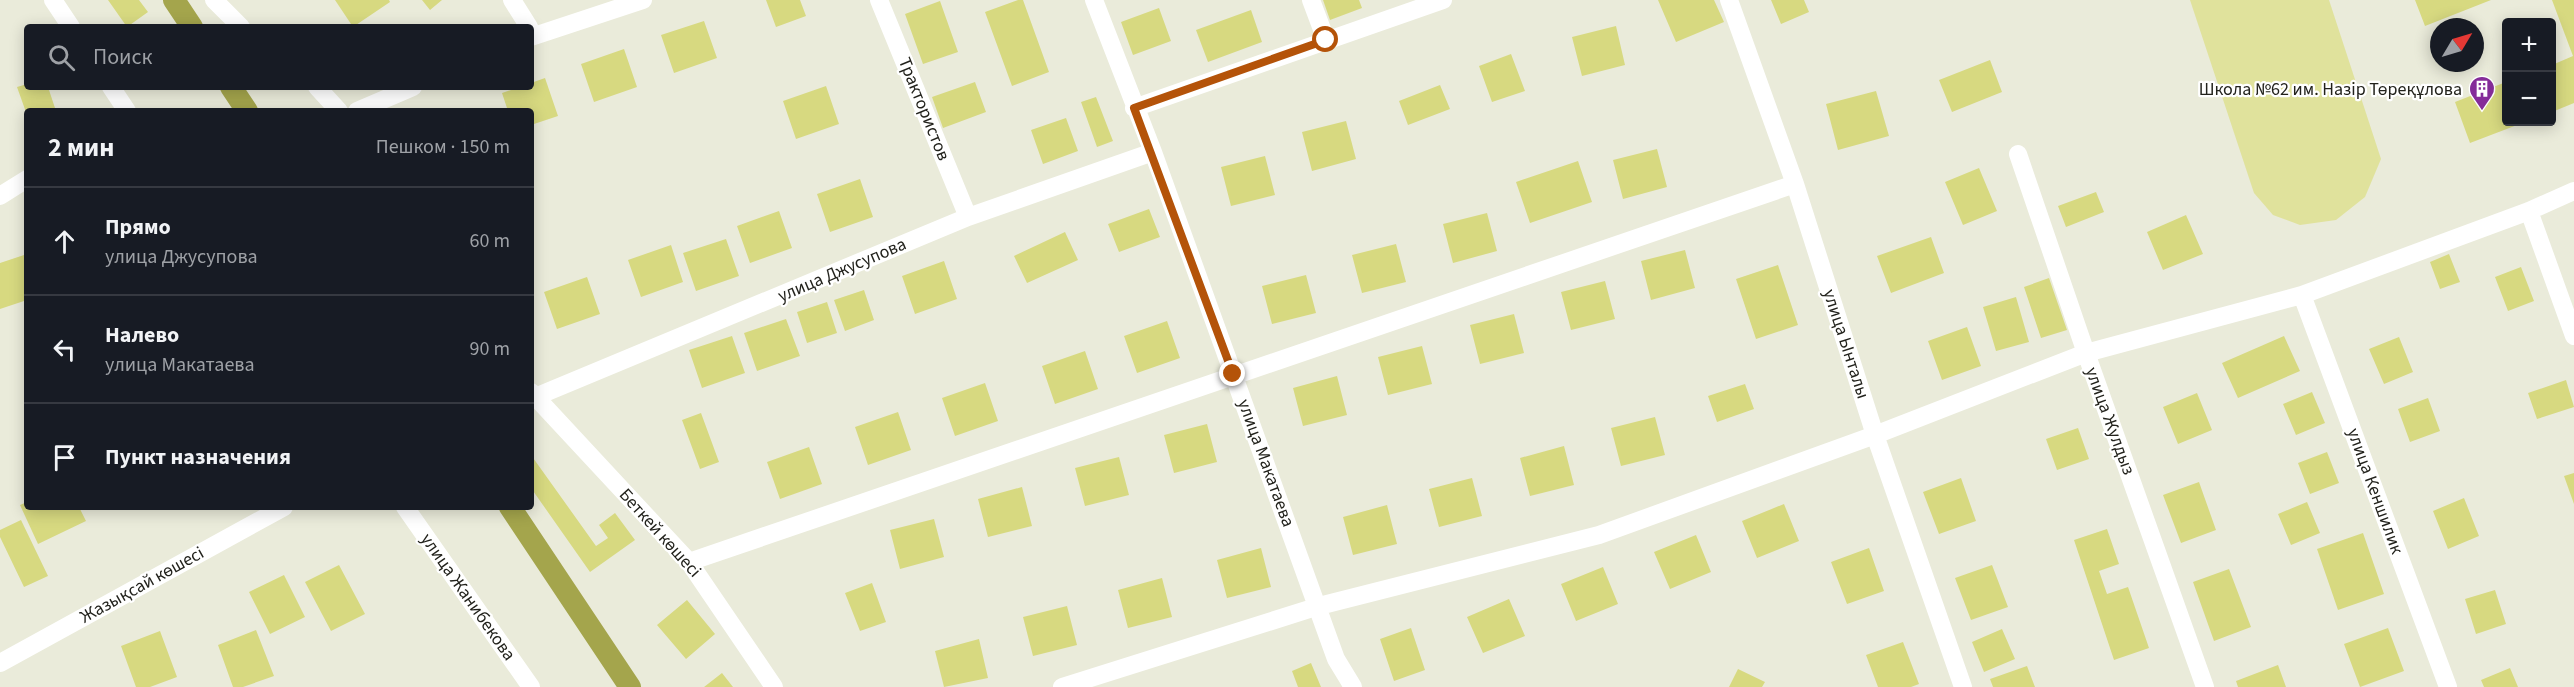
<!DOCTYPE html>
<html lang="ru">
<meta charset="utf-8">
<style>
:root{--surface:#171b24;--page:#20242c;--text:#f1f3f6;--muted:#9ea1a6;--line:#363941}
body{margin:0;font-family:"Source Sans 3",sans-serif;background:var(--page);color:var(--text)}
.controls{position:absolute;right:18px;top:18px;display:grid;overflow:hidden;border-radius:6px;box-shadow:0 3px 15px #0003}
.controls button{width:54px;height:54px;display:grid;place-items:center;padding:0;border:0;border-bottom:2px solid var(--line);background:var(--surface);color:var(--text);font:30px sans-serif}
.compass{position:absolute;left:2430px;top:18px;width:54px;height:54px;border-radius:50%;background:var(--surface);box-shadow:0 3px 15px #0003;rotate:52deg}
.stop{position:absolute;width:18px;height:18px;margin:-14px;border:4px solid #b45309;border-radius:50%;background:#fff}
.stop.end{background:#b45309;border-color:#fff;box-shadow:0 2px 6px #0008}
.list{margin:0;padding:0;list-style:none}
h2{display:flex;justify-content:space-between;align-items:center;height:78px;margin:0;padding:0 24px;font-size:26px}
h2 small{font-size:20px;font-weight:400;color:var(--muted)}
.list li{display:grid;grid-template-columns:39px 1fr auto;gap:18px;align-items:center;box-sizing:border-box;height:108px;padding:0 24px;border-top:2px solid var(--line)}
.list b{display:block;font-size:22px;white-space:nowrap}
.list p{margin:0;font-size:20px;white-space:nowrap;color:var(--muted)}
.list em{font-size:20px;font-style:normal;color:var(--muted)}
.icon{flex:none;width:33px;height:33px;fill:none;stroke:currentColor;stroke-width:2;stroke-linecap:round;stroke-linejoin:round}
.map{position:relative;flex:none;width:2574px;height:687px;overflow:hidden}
.search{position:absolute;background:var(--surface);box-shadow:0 3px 15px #0003;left:24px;top:24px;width:510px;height:66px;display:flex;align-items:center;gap:15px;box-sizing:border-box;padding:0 21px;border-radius:6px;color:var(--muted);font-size:22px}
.panel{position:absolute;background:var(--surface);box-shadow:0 3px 15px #0003;left:24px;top:108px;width:510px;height:402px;border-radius:6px}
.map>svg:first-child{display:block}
.green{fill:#e0e29c}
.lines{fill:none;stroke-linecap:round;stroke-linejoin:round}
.canal{stroke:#a4a54c;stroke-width:22}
.building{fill:#d7d980}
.minor{stroke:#fff;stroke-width:18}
.route{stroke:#b45309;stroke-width:8}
.labels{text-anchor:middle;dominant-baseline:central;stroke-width:4.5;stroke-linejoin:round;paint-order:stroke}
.poi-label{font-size:18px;fill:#22221c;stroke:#fff;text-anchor:end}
.street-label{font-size:18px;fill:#22221c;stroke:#fff}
</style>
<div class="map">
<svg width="2574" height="687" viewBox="0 0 2574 687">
<rect width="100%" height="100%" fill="#eaebda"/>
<path class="green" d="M2190,0H2329L2381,159L2365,197L2336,220L2300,225L2273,215L2254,193Z"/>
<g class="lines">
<path class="canal" d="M174,0L192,27
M231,87L247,111
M510,507L630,687"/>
</g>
<path class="building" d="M108,0H139L148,12L127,27Z
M335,0H389L390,2L353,27Z
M422,0H442L430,10Z
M766,0H800L806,16L776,27Z
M1018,0H1023L1049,72L1012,86L985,12Z
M1323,0H1359L1362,8L1330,20Z
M1658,0H1714L1724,22L1676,42Z
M1771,0H1804L1809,12L1781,24Z
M2415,0H2491L2425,26Z
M2552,0H2574V103L2552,112V65L2573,56Z
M940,1L958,52L923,64L905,14Z
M1159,8L1171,41L1133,55L1121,22Z
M1251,10L1262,42L1208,62L1196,30Z
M704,21L717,58L674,73L661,35Z
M1616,26L1625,65L1582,76L1572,37Z
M624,49L637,87L594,102L581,64Z
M1511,54L1525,91L1492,102L1479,66Z
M1990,60L2002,92L1952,112L1939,80Z
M545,78L558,116L531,125V111H508L502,93L520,87H531V83Z
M975,82L986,112L943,128L932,97Z
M2506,82V122H2525L2470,143L2455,102Z
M27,84V87H48L56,111H27V115L17,87Z
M1440,85L1450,109L1408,125L1399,101Z
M826,86L839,124L796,139L783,101Z
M1876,91L1889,136L1838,150L1826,104Z
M1096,97L1113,141L1097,147L1081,102Z
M1066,118L1078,151L1043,164L1031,130Z
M1346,121L1356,159L1312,171L1302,132Z
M1657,149L1667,187L1623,199L1613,160Z
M1265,156L1275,195L1231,206L1221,167Z
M1578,161L1592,202L1530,223L1516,182Z
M1979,168L1997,211L1963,225L1945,182Z
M860,179L873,217L830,232L817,194Z
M2096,192L2104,212L2066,227L2058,206Z
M1149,209L1160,237L1119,252L1108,224Z
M779,211L792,248L750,263L737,226Z
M1487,213L1497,251L1453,263L1443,224Z
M2186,215L2203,254L2163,270L2147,232Z
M1065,232L1078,260L1027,283L1014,256Z
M1931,237L1944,273L1891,293L1877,256Z
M726,239L739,276L696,291L683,253Z
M1396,244L1406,282L1362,293L1352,255Z
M671,245L683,282L641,297L628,260Z
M1685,250L1695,288L1651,300L1641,261Z
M27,254V300L0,309V263Z
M2449,254L2460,282L2440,289L2430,262Z
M944,261L957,299L915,314L902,276Z
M1778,265L1798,325L1756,339L1736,279Z
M2521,267L2534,301L2508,311L2495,277Z
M1306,275L1316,313L1272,324L1262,286Z
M587,277L600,314L557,329L544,292Z
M2049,278L2067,330L2041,338L2024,287Z
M1605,281L1615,319L1571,330L1561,292Z
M864,290L874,320L845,331L834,300Z
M2016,297L2029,342L1996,351L1983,307Z
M827,302L837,333L807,343L797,312Z
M1514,314L1524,353L1480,364L1470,325Z
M786,319L800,356L757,371L744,333Z
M1167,321L1180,358L1137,373L1124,336Z
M1967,327L1981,366L1942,380L1928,341Z
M732,336L745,373L702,388L689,350Z
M2284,336L2300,371L2238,398L2222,363Z
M2399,337L2413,372L2384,384L2369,349Z
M1422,346L1432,384L1388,395L1378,357Z
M1085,351L1098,389L1055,404L1042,366Z
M1337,376L1347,415L1303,426L1293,388Z
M2566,380L2574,407L2537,419L2528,393Z
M985,383L998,421L955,436L942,398Z
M1745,384L1754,409L1717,422L1708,396Z
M2312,392L2325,423L2296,435L2283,404Z
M2197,393L2212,430L2178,444L2163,407Z
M2428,398L2440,431L2410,442L2398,409Z
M898,412L911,450L868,465L855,427Z
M701,413L719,462L700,469L682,420Z
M1655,417L1665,455L1621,466L1611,428Z
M1207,424L1217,462L1174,473L1164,435Z
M2078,428L2089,459L2057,470L2046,439Z
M1564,446L1574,485L1530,496L1520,458Z
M809,447L822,484L780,499L767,462Z
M2327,452L2339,483L2310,494L2298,463Z
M531,455L596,546L608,538L599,525L615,513L635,540L590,572L531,488Z
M1119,457L1129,495L1085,506L1075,468Z
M2574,473V504L2564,476Z
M1472,478L1482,516L1439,527L1429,489Z
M1961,478L1976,521L1939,534L1923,492Z
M2199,482L2216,530L2181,543L2163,495Z
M1022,487L1032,526L988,537L978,499Z
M2464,498L2479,536L2448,549L2433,511Z
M27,502V507H79L86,521L38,544L20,505Z
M2307,502L2320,533L2291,545L2278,514Z
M1784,504L1799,541L1757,558L1742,521Z
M1387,505L1397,544L1353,555L1343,517Z
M934,519L944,557L900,569L890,530Z
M21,520L48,576L24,587L0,537V530Z
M2107,529L2119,564L2099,571L2107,594L2128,587L2149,648L2114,660L2074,540Z
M2363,533L2384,594L2338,610L2317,549Z
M1696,535L1711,572L1670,589L1654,552Z
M1261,548L1271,587L1227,598L1217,560Z
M1869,548L1884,591L1847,604L1831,562Z
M339,565L365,614L331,631L305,582Z
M1992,565L2008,607L1971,620L1955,578Z
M1603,567L1618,604L1576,621L1561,584Z
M2229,569L2251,627L2214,641L2193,582Z
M284,575L305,617L270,634L249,592Z
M1162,578L1172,617L1128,628L1118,590Z
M872,583L886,622L860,631L845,593Z
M2495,590L2506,624L2476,634L2465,599Z
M1509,599L1525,636L1483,653L1467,617Z
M687,600L715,634L686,659L657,625Z
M1067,606L1077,645L1033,656L1023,617Z
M1411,628L1425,670L1394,681L1380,639Z
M2388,628L2404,671L2360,687L2344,644Z
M2002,629L2015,659L1984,672L1972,642Z
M256,630L274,676L243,687H233L218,645Z
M160,631L177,677L150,687H136L121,646Z
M979,639L988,678L944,687L935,651Z
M1903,642L1919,684L1911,687H1878L1866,655Z
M1311,663L1321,687H1298L1292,671Z
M2278,665L2286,687H2238L2236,681Z
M2027,666L2035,687H1993L1990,679Z
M2510,668L2518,687H2484L2481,680Z
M1738,669L1765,682L1762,687H1729Z
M722,673L733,687H704Z"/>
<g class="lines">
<path class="minor" d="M53,0L71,27
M214,0L241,27
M512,0L529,27
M879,0L968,217
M1094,0L1153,152L1336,659L1353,687
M1311,0L1326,40
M1729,0L1795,184L1875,435L1963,687
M531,37L643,0
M111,87L127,111
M317,87L339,111
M1134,108L1443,0
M357,111L413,87
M2018,154L2086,353L2205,687
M0,196L27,179
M2529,211L2574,336
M2302,295L2448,687
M531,392L689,562L774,687
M535,397L968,217L1153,152
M405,507L531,687
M689,562L1795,184
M0,663L284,507
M1062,687L1319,606L1599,535L1875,435L2086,353L2302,295L2529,211L2574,191"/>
</g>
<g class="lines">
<path class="route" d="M1233,374L1134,108L1326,40"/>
</g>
<defs>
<symbol id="building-pin" viewBox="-11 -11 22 30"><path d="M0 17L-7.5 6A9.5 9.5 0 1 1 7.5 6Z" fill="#852c99" stroke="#fff"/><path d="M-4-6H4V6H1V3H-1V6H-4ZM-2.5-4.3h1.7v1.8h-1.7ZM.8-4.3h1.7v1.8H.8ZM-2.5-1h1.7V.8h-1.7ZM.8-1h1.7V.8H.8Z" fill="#fff"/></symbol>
</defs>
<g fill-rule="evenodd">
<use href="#building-pin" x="2467" y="74" width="30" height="40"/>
</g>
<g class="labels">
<g class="poi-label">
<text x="2462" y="89">Школа №62 им. Назір Төреқұлова</text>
</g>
<g class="street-label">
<text transform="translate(924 109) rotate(68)">Трактористов</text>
<text transform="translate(842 270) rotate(-23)">улица Джусупова</text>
<text transform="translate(1846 344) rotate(72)">улица Ынталы</text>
<text transform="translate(2110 421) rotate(70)">улица Жулдыз</text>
<text transform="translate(1266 463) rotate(70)">улица Макатаева</text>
<text transform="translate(2375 491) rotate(70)">улица Кеншилик</text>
<text transform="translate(660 533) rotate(48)">Беткей көшесі</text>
<text transform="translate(142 585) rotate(-29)">Жазықсай көшесі</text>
<text transform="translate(468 597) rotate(55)">улица Жанибекова</text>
</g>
</g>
</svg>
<div class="controls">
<button>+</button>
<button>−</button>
</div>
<svg class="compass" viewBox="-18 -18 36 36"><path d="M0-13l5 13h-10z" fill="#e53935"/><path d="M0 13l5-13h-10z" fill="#9ea1a6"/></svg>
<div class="stop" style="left:1326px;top:40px"></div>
<div class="stop end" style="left:1233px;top:374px"></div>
<div class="search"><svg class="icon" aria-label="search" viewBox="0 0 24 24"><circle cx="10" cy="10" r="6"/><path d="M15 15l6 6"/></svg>Поиск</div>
<section class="panel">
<h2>2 мин<small>Пешком · 150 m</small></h2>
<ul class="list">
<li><svg class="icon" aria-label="ahead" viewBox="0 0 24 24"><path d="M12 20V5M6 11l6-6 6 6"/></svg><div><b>Прямо</b><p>улица Джусупова</p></div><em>60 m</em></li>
<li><svg class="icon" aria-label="left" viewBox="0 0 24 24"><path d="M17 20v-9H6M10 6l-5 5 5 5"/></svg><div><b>Налево</b><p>улица Макатаева</p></div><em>90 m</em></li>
<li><svg class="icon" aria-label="arrive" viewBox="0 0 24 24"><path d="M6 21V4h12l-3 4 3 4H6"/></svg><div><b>Пункт назначения</b></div></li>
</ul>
</section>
</div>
